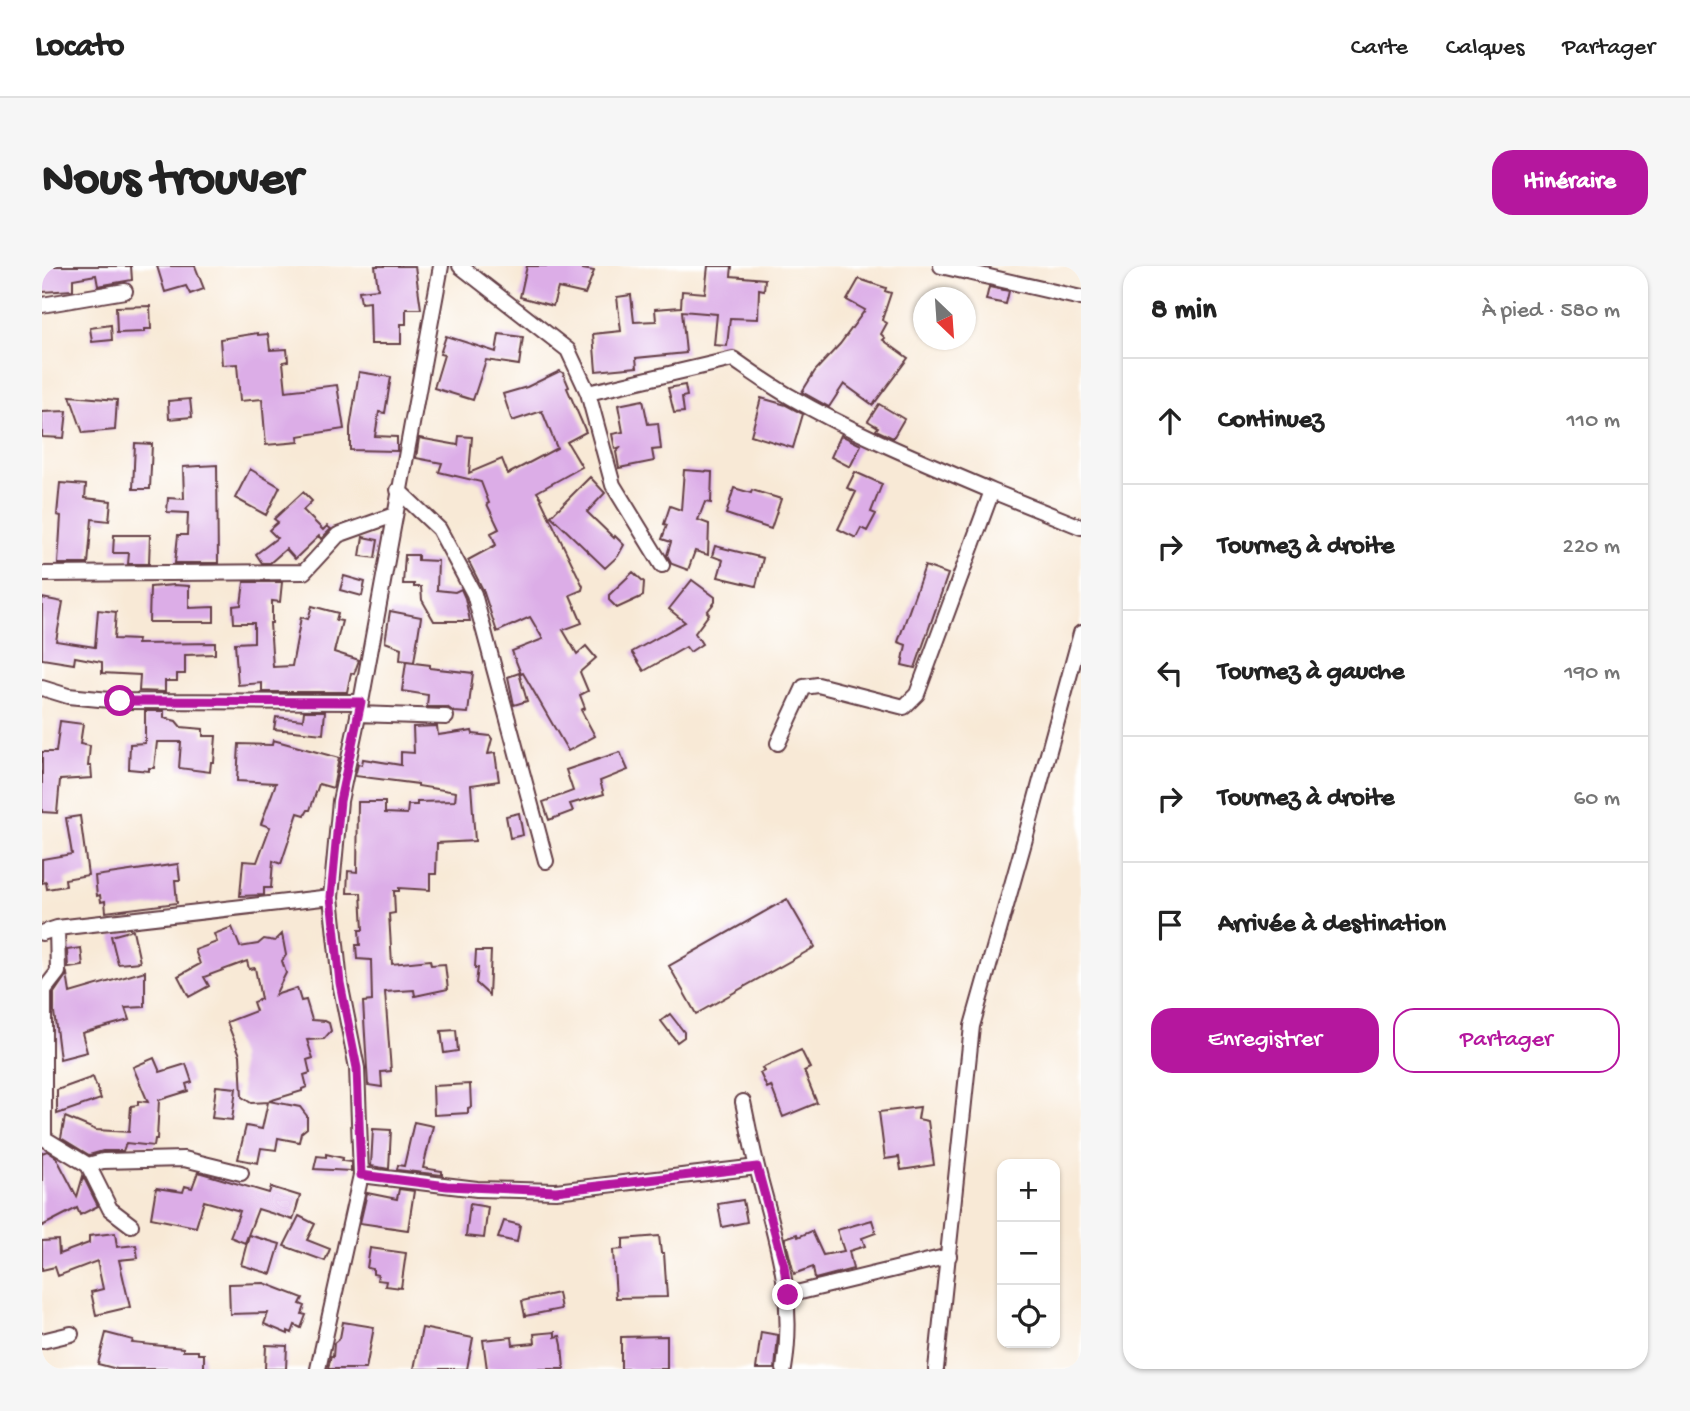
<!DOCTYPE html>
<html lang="fr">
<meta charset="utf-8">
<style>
:root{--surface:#fff;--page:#f6f6f6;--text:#222;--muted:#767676;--line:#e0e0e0;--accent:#b5179e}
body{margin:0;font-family:"Gochi Hand",sans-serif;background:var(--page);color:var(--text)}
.controls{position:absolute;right:21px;bottom:21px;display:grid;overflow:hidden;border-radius:14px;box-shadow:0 2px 5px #0004}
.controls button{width:63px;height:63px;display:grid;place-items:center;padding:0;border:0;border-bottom:2px solid var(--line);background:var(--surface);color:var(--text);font:35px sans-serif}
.compass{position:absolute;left:871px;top:21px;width:63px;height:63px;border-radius:50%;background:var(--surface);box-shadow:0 2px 5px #0004;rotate:155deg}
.stop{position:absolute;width:21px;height:21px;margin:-16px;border:5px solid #b5179e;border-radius:50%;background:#fff}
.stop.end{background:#b5179e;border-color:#fff;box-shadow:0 2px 7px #0008}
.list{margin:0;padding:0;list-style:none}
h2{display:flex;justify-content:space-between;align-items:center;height:91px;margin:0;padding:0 28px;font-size:30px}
h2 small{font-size:23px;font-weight:400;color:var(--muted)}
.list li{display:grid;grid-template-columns:46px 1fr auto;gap:21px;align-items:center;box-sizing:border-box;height:126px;padding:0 28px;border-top:2px solid var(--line)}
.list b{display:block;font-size:26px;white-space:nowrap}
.list em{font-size:23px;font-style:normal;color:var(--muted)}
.actions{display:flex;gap:14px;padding:21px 28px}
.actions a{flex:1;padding:16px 0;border:2px solid var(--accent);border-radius:21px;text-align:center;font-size:24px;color:var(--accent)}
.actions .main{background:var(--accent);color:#fff}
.icon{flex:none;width:38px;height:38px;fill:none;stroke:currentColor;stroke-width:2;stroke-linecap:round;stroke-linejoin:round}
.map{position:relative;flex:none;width:1039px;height:1103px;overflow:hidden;border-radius:21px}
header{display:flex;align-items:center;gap:42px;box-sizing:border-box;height:98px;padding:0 35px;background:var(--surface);border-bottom:2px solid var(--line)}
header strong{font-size:33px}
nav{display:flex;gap:38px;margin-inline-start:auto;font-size:24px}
.intro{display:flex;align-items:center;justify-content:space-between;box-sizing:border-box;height:168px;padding:0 42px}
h1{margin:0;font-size:49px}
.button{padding:18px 32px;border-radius:21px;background:var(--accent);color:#fff;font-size:24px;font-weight:700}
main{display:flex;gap:42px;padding:0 42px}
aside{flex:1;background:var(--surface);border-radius:21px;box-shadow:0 2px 5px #0004}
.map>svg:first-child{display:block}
.building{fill:#dcade7}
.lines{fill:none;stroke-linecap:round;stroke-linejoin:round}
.street-casing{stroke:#643d45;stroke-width:18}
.street{stroke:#fff;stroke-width:14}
.route{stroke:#b5179e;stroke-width:9}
</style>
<header>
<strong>Locato</strong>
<nav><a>Carte</a><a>Calques</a><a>Partager</a></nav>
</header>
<div class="intro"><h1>Nous trouver</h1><a class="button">Itinéraire</a></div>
<main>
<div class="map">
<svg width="1039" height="1103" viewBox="0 0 1039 1103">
<rect width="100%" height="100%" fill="#fff"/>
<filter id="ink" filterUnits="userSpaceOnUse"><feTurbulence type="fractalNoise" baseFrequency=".0143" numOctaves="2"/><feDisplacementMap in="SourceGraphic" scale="14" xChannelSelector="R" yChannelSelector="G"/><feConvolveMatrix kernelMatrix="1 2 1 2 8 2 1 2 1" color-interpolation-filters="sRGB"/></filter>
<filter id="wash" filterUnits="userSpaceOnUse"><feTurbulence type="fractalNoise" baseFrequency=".00686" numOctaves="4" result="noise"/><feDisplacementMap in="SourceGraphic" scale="28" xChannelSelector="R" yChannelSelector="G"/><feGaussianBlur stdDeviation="1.57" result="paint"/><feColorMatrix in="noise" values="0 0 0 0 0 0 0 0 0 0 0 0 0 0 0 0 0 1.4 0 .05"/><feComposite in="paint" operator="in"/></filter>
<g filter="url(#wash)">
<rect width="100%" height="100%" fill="#f8e9d6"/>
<g id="blocks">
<path class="building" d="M0,0H89L90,14L56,20L54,9L31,13V24L0,26Z
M115,0H153L162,23L148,28L144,20L123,26Z
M333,0H373L379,43H364V58H359V78H329L328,36L319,37L317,25L336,23Z
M485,0H540V3L552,5L543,28L516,22L511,40L478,31Z
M666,0H690L689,10L723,13L722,24L717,23L716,53L688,52L685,80L672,79L675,48L640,45L644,87L594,92L595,101L554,105L551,68L579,65L575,31L589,29L592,56L614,55L613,43L639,41L640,25L663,27Z
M817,13L844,22L843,25L849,27L840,54L845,57L839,68L843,72L841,74L866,92L831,139L802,118L787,141L760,126L773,105L798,78L823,44L805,34Z
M947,21L967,25L964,38L944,34Z
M108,40L109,63H102V66L75,67L74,41Z
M69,59L70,74L50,76L48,62Z
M216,67V69L226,68L228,84L245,83L246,95L241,96L244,125L295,119L302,163L256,170L257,176L224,179L220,133L198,135L195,98L180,99L178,73Z
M457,68L481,71L477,99L444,94L431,134L392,122L402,89L398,88L404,70L454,86Z
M518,105L521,107L527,121L525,122L544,166L525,176L540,201L495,226L500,233L499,234L541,320L540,324L528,329L540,357L521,364L535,388L544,380L554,392L538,406L546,425L538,429L543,442L539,444L553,470L526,485L481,407L479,408L470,385L501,373L488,351L455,366L441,324L426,294L454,279L449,267L457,263L445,238L447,237L439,216L397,206L400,197L374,192L377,172L416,179L417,170L430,171L427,207L460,193L466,208L515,182L500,145L470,155L461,128L485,121Z
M317,106L349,111L343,147L337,146L333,170L355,171V185L308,184V162Z
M643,119L645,130L640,131L642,146L632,147L626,122Z
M28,130L75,134L73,164L41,167Z
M719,132L744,139L761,148L751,182L709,169Z
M148,133L150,151L127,153L126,135Z
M601,134L606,158L616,157L619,183L610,184L612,195L577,202L574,186L579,181L573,183L570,168L581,166L576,139Z
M837,138L862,153L851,172L834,164L836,161L826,155Z
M25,145L22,172L0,171V146Z
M799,169L819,179L808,201L789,191Z
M93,177L110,178L108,223H91Z
M175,199L176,297H133L136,269H145L146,247L125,246L126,232L142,233L141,201Z
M208,203L238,221L224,249L193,232Z
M642,204L670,206L669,237L663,236L656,254L667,258L666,289L653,285L646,304L630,298L625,289L629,276L620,273L625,259L622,258L628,240L639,244Z
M813,206L840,218L829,246L834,248L825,265L819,262L814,272L796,263L814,226L805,222Z
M548,211L563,227L545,246L572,272L573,270L582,279L576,290L563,302L509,250Z
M18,217L44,219L43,232L69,235L67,255L50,253L46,298H16L19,250L15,249Z
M692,222L709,227L710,224L739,233L729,263L684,248Z
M261,226L270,235L261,244L281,264L285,260L289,263L279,273L277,270L253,293L244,283L228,297H220L214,288L235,272L227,264L236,256L232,253Z
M72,269H108L107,298H86L87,287H71Z
M321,271L336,274L333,292L318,290Z
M673,280L721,292L714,320L676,311L681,294L670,290Z
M363,289H376V294L396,295L395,324L413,326L419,323L423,332L428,355H392L380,334L379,321H372V318H361Z
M883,300L906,308L873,402L860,399L864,379L856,376Z
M591,306L602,316L601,330L575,342L567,334V329Z
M302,310L323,316L320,330L298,324Z
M650,314L673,331V336L665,346L667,348L653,367L660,378L648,386L644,381L602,405L590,386L643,356L627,343Z
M202,316H240L238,336L230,335V357H228L231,401L250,400L259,351L266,353L270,340L296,347L294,354L300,355L292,386L317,394L312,408L309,407L305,426H220V417L196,419L193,377L212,376V357H192L191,340L199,339Z
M132,319L147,320V342L172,341V356H107L108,321Z
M0,332L21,336L14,375L53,381L56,344L74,346L72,373L96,374L95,378L173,377V388L143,389V408H135V415H123V426L97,425L98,409L60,407V396L33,391L32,398L0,393Z
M348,345L379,351L372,396L358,394L359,382L343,376Z
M364,396L388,399V402L431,407L426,447L412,446L405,441H385L386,429L360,425Z
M477,407L485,435L472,439L466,411Z
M103,445H122V452L134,455L139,461L161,463V470H174L172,496H169L168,506L137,502L139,476H115L112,502H107V505L87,503L88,478L103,477Z
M262,445H283L281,468L232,463L234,451L261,454Z
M18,455L41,458L38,478L48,480L46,500H49L50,512L18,514L15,547L0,546V486H14Z
M395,460L396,469L424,465V466L430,465L431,468L448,470L450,473L446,488L453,487L457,515L429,519L433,575L395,577L394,608H388V624L357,622V625H352L353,647L347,648L350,698L388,694L389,699L403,698L406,723L373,730L372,724L343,726L349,805L339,806L340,821L326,819L321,736L330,735L329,694L315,693L314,679H318L317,664H321L319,627H305L306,605L315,606L316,536H343V547L365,548L366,539H375V536L413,535L414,526L376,520V518L313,510L316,498L320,499L321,493L359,499V486L372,487L371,461Z
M231,474L297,492L291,522L277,518L268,544H266L263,549L256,547L239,598L231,595L229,622H222V629L198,630L201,595L215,596L228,561L219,558L234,517L195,515L197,478L230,479Z
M578,486L586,504L558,515L562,528L528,538L531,545L507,554L501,536L531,525L524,504Z
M477,547L481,569L468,572L464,550Z
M38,550L46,609L23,613L24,620L5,623L4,616L0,617V593L30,588L24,552Z
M136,598L138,614H133L135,637L64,646L63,635L59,636L58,629L55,630L53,610Z
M745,633L773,681L654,748L627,700Z
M190,661L198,681L216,678L222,673L233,675L240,668L244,689L240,695L244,707L233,729L255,722L259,735L264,734L270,754L283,755L287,757L289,765L282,773L265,774L271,792L265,794L268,807L262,809L265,821L260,823V825L227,835L258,841L265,850V862L259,867L257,876L236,872L234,884L219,882L216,897L196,893L204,860L220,863L226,836L209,837L200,831L198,789L185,756L214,745L211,736L219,733L213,702L207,703L205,695L162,711L167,720L147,731L136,710L158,698L153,684L175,676L172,668Z
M91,664L98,696L76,698L69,670Z
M39,682L41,700L26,702L25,684Z
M434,685H449L447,729L434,717L436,702H433Z
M103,705V741L83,742L87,754L40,767L45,786L18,793L12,746V727L25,708L28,727Z
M628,748L642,766V771L635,776L619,755Z
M414,764L416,785L402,787L399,765Z
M759,784L768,802L762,805L775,837L741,851L729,820L725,822L718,807L722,805L720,802Z
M112,792L118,806L144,798L150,816L144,818L146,825L117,834L115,873H113L112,880L84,877L81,885H61L47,889L19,872L23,851L54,864L87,866L89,840L96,839V835L106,836L91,801Z
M51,811L59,833L15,848V824Z
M428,818L429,841L426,842V847L392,849L391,820Z
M174,820L194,822L190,854L170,852Z
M878,841L876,853L886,855L892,899L859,904L857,891L843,893L837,846Z
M372,856L391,860L381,902L400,905V909L355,904L356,899L362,900Z
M331,863L349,864L347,903L329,900Z
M5,885L14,891L35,931L41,910L56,940L38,949L35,942L0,960V887Z
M284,888L301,892L300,895L309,896V905L272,903L275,890L284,891Z
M156,906L227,927L229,921L258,930L251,954L216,943L203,977L188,971L198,945L162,935L154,961L109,952L114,922L141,926L143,920L150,922Z
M357,923L372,925L366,964L318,957L325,927L355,933Z
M701,934L705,956L680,961L676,938Z
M428,938L446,941L442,972L424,970Z
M257,950L273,958L265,974L288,983L283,995L242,980Z
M830,954L834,967L820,972L823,980L807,985L811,1003L773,1013L771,1001L752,1008L743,972L755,968L756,971L770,965L781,989L802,985L795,964Z
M462,955L478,959L475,976L456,972Z
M73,967L75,981L94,979L96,992L77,994L88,1041L54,1049L49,1026L61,1023L55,995L16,1010L13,1001L0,1004V975L16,974L17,988L47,977V970Z
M207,969L238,978L229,1008L199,999Z
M617,970L619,987H622L625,1031L574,1032L571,984L581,983V973Z
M328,982L364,987L359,1022L343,1020L344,1015L335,1014L336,1009L331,1008V1003L325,1002Z
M222,1017L261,1032L258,1038L263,1040L260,1048L264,1049L259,1062L253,1059L250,1067L246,1065V1068L222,1058L226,1047L188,1048L187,1018Z
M516,1027L519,1043L483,1050L480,1035Z
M301,1056L332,1061L324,1103H286L289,1090L291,1091L292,1077L298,1072Z
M380,1062L431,1072L425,1103H372Z
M513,1066V1071L518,1070L520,1079L522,1103H445L441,1074L470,1071L471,1079L493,1077L492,1068Z
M719,1066L736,1069L733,1103H714Z
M64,1067L91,1074L90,1077L141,1082V1085H156V1088H162V1103H75L56,1098Z
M625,1070V1103H579V1071Z
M224,1079L245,1080L244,1103H223Z"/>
</g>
</g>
<g filter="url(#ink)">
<use href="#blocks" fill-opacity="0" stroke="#643d45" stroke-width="2"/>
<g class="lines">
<defs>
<path id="street" d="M418,0L526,84L546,127L571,219L620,299
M899,0L1039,32
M0,39L83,25
M546,127L691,93C710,106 729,120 749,131C813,168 882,196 950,225L875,428L862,441L776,419L762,421L736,477
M356,224L397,263L432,328L504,595
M950,225L1039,261
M0,308L262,306L296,269L352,249
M0,422L26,430L78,435L319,436
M316,448L404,451
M0,667L15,662L289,631
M701,836C706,859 710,882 716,905C734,975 754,1029 742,1103
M2,870V724L16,706L15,662
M0,871L46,899L68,943L89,959
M46,899L61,895L142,893L199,907
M319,909L435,923L514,925L715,901
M746,1029L907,990
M0,1075L29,1068
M276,1103L319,909L315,802L298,717L289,631L298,535L319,436L399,0
M894,1103L930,760L981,580L1039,367"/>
</defs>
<use href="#street" class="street-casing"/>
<use href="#street" class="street"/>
</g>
</g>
<g class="lines" filter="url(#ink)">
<path class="route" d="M78,435L319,436L298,535L289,631L298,717L315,802L319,909L405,920L514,925L715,901L742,1000L746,1029"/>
</g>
</svg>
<div class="controls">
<button>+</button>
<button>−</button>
<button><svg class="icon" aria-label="locate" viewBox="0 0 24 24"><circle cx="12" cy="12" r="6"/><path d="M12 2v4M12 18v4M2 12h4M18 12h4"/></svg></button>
</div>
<svg class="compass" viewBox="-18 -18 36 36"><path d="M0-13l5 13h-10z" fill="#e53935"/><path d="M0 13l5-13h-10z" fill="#767676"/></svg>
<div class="stop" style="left:78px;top:435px"></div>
<div class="stop end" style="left:746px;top:1029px"></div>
</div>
<aside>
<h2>8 min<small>À pied · 580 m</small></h2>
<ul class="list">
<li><svg class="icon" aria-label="ahead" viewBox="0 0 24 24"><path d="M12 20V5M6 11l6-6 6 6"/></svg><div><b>Continuez</b></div><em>110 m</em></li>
<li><svg class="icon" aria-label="right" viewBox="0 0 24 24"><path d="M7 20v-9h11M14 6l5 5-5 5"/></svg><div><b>Tournez à droite</b></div><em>220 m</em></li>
<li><svg class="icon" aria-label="left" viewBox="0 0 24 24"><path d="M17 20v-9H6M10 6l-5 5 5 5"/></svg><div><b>Tournez à gauche</b></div><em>190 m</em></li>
<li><svg class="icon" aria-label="right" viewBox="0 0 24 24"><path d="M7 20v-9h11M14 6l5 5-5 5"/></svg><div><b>Tournez à droite</b></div><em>60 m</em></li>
<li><svg class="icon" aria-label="arrive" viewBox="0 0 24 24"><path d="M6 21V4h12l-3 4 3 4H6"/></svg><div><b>Arrivée à destination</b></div></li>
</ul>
<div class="actions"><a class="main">Enregistrer</a><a>Partager</a></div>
</aside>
</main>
